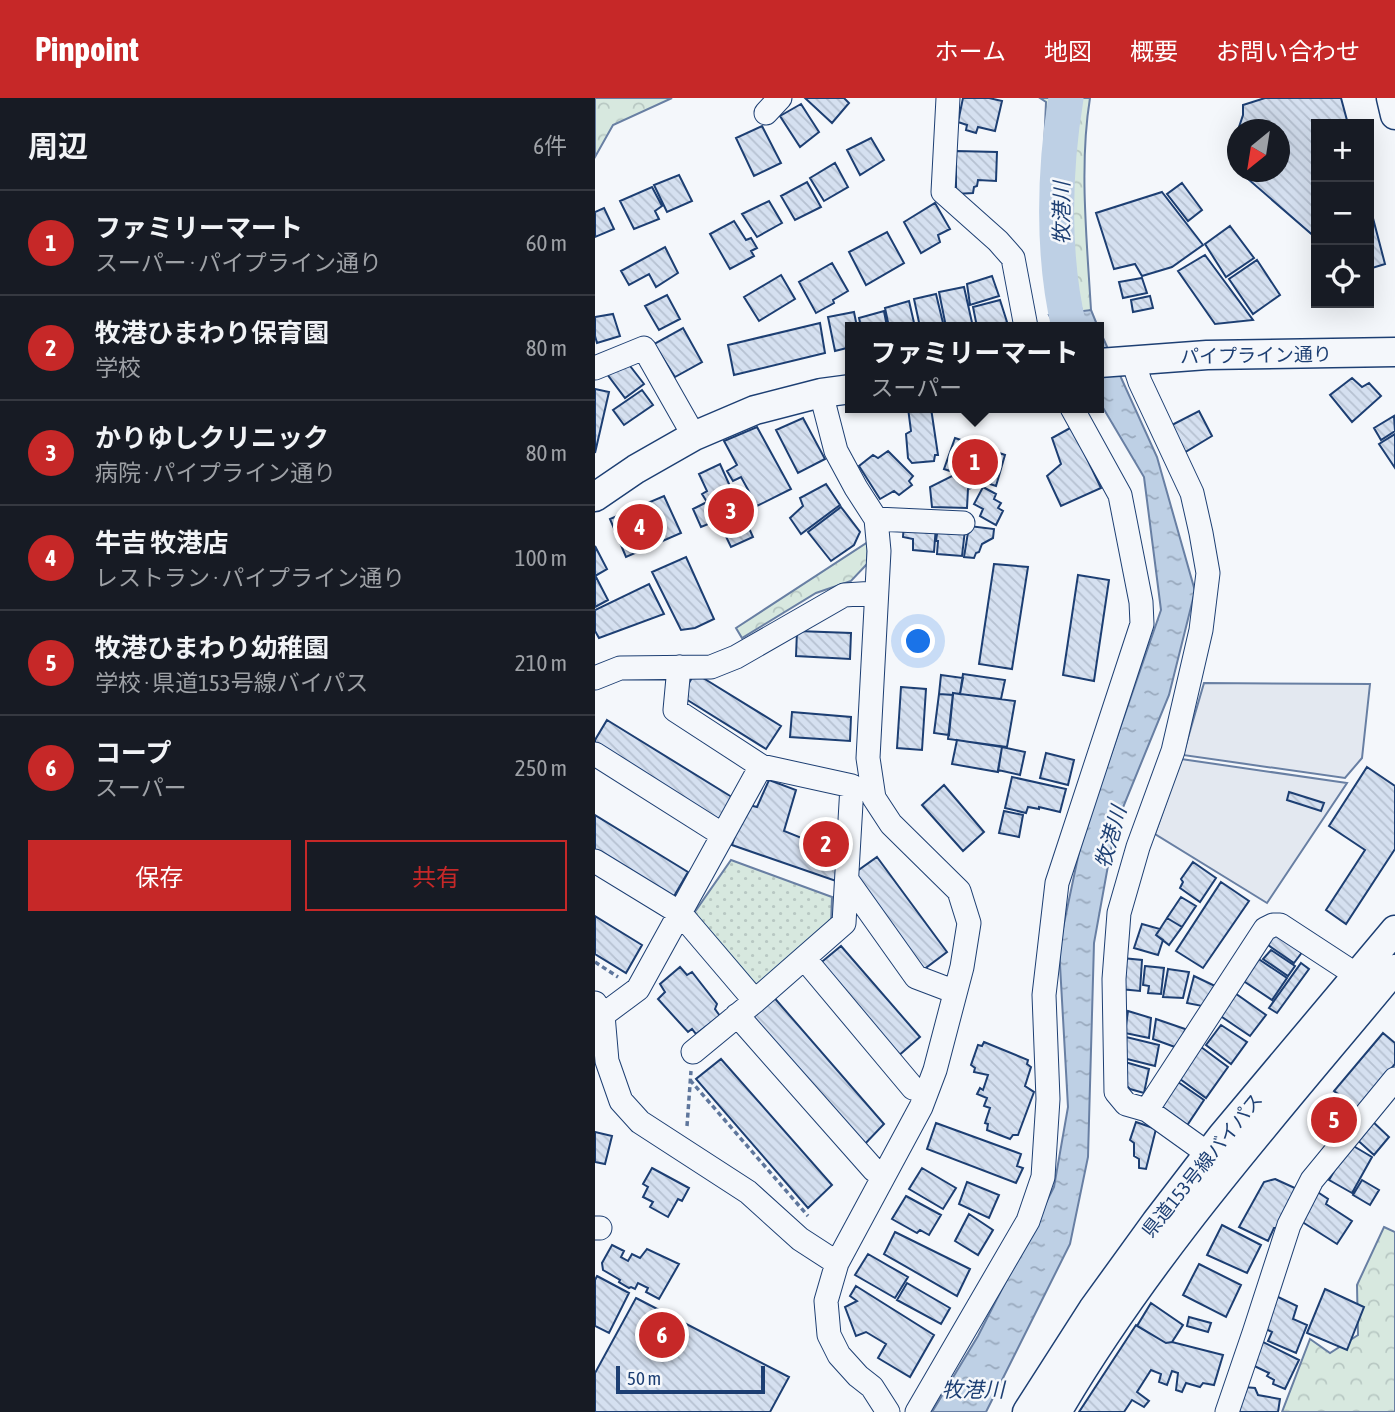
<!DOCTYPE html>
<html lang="ja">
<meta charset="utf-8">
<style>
:root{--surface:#171b24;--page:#242831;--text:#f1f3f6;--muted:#9ea1a6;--line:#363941;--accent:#c62828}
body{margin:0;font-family:"Asap Condensed","Noto Sans JP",sans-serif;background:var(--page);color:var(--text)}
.controls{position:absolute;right:21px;top:21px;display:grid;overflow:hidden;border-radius:0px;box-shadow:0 7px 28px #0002}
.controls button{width:63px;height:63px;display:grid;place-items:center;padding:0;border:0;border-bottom:2px solid var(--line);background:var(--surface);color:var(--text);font:35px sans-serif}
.compass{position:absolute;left:632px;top:21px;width:63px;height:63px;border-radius:50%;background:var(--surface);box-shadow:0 7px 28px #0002;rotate:210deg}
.scale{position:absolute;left:21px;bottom:18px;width:149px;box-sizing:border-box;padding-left:7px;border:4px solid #1d3f73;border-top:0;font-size:19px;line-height:24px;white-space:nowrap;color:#1d3f73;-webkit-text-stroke:5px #f4f7fb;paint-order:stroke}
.you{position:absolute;left:324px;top:544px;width:24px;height:24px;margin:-18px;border:5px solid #fff;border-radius:50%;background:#1a73e8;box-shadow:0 0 0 10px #1a73e833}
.badge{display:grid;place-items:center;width:46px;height:46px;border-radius:50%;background:var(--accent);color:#fff;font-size:23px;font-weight:700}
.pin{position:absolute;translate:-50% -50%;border:4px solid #fff;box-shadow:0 2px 7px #0006}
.popup{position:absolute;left:250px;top:224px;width:259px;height:91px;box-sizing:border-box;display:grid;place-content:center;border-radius:0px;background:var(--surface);filter:drop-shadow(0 2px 5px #0005);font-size:23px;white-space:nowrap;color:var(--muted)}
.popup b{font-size:26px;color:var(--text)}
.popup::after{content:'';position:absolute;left:50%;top:100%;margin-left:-14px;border:14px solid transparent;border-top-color:var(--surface)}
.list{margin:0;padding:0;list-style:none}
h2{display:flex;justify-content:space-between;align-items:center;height:91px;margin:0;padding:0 28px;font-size:30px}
h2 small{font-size:23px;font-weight:400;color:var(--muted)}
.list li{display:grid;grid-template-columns:46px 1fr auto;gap:21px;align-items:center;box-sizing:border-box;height:105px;padding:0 28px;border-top:2px solid var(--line)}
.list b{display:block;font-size:26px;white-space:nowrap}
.list p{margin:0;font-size:23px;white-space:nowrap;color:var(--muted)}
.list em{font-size:23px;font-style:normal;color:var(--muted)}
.actions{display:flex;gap:14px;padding:21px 28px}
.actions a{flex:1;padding:16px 0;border:2px solid var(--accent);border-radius:0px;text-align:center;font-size:24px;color:var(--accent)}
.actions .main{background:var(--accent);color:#fff}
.icon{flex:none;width:38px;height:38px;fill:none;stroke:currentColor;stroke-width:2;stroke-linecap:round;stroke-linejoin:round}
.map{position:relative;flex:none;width:800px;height:1314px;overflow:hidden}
header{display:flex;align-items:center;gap:42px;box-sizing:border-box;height:98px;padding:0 35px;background:var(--accent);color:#fff}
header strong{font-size:33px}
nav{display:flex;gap:38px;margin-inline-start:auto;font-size:24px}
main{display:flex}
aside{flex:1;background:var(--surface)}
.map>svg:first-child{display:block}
.forest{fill:url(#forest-crowns);stroke:#687fa3;stroke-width:2}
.park{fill:url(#park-dots);stroke:#687fa3;stroke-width:2}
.parking{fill:#e3e8f0;stroke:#687fa3;stroke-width:2}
.water{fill:url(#water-ripples);stroke:#687fa3;stroke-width:2}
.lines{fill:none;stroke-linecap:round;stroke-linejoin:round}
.river{stroke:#bed0e5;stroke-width:35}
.building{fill:url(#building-back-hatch);stroke:#1d3f73;stroke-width:2}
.minor-casing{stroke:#1d3f73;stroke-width:25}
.major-casing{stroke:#1d3f73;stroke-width:31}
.path{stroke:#5e769c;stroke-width:3.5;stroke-dasharray:5 3.5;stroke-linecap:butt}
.minor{stroke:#f4f7fb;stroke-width:23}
.major{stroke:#f4f7fb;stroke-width:28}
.labels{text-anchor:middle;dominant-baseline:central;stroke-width:5;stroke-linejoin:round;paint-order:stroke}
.street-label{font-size:19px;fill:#1d3f73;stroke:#f4f7fb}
.water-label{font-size:21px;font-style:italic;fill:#1d3f73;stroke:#f4f7fb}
</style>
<header>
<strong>Pinpoint</strong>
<nav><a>ホーム</a><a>地図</a><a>概要</a><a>お問い合わせ</a></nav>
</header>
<main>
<aside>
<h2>周辺<small>6件</small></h2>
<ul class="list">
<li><span class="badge">1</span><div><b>ファミリーマート</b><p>スーパー · パイプライン通り</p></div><em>60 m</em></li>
<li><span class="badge">2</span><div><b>牧港ひまわり保育園</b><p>学校</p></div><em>80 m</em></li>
<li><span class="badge">3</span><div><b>かりゆしクリニック</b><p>病院 · パイプライン通り</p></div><em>80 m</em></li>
<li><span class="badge">4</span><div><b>牛吉 牧港店</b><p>レストラン · パイプライン通り</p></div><em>100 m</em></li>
<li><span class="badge">5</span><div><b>牧港ひまわり幼稚園</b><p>学校 · 県道153号線バイパス</p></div><em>210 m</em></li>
<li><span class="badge">6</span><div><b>コープ</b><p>スーパー</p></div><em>250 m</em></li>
</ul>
<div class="actions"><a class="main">保存</a><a>共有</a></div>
</aside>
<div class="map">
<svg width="800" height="1314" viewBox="0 0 800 1314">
<defs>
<pattern id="forest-crowns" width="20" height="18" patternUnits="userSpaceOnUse" patternTransform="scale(1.75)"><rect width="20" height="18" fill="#d7e8df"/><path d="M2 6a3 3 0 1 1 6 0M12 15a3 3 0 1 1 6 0" fill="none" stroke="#b8c8c3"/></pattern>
<pattern id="park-dots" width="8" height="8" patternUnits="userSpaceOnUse" patternTransform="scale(1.75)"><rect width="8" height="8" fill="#d7e8df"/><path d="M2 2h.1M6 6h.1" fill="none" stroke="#b8c8c3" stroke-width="1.8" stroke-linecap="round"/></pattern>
<pattern id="water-ripples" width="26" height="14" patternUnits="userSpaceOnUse" patternTransform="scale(1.75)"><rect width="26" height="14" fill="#bed0e5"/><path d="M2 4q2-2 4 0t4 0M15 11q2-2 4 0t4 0" fill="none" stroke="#9aaabe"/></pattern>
<pattern id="building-back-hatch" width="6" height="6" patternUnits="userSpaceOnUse" patternTransform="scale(1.75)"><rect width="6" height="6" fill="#d5e0f0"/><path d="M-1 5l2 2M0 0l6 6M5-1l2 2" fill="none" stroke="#b6c1d1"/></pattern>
</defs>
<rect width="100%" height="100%" fill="#f4f7fb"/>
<path class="forest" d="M0,0H77L18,27L0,59Z
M445,0H495C484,67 492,144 496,212L488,216L472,163L473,78L448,75L451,4Z
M273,444L272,466L256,483L221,495L147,540L141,530Z
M789,1129L800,1134V1314H687L715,1241L735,1255L763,1237L762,1187Z"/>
<path class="park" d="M136,762L237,799L236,828L161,894L95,821Z"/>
<path class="parking" d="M609,585L775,586L767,660L750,680L588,657Z
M586,661L752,685L672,805L560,736Z"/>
<path class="water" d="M496,212L503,229H461L454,217Z
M504,231L562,359L600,493L574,597L520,729L499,845L493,1059L475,1146L391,1314H337L383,1238L459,1089L473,1009L464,849L487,740L566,512L549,379L504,303Z"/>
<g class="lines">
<path class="river" d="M471,0C459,72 457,158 474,229"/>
</g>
<path class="building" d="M210,0H249L254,5L237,25Z
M368,0H394L407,3L400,33L383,29L381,35L371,32L372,27L363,24Z
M670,0H746L753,26H721V140L645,74H684V32H643L648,17V7Z
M206,6L224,34L205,49L185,18Z
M167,28L186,65L159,78L141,40Z
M276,40L289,62L265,77L252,52Z
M361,53L402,54L401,83L383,82L382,88L379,89L378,95L361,96Z
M240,65L253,89L229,103L215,80Z
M84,77L97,103L72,114L59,87Z
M212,84L226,109L200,122L186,98Z
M587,85L607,112L593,123L572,96Z
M57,89L67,108L60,113L64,121L39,131L25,103Z
M567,94L608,147L577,169L547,178L540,166L519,171L501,115Z
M174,103L187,125L162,139L147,116Z
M340,105L355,131L343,137L345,144L326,155L309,124Z
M774,105L790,166L774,171Z
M9,110L19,131L0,139V114Z
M139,123L151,142L156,140L162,150L156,153L159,158L135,171L115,136Z
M635,128L659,160L631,179L610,146Z
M292,134L309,165L271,187L254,154Z
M70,149L83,175L61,189L54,176L34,187L26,173Z
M610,157L658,222L620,226L583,173Z
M662,162L685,197L658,216L634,181Z
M237,165L253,193L238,202L239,205L221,215L204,184Z
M186,177L200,201L164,223L149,199Z
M397,178L404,198L375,207L372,186Z
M547,180L552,195L528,200L524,184Z
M369,189L378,229H351L344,194Z
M341,196L349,229H325L319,201Z
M72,197L85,221L64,232L50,208Z
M555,198L558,210L538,214L536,202Z
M405,202L412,224L401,229H382L378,209Z
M314,203L320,229H294L290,210Z
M289,213L292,229H266L264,220Z
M259,214L262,229H256V249L240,253L233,219Z
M18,216L25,238L2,245L0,238V219Z
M225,225L230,255L139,277L133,247Z
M88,230L107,264L80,279L59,246Z
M32,264L49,286L30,300L12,276Z
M757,280L767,289L774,285L786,298L757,324L735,297Z
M0,291L14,294L0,355Z
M47,292L58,307L29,327L18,312Z
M313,310H336L343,357H340L339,363L317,365L313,360L311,336L316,333Z
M604,313L617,338L587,356L573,329Z
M799,318L800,333L786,342L779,330Z
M208,320L230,361L203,375L181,332Z
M162,329L196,391L162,408L146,379L138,383L132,373L142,367L129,343Z
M477,329L506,390L466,408L452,378L466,366L457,340Z
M800,336V370L784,346Z
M360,340L410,357L401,388L349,371Z
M293,353L318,378L314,383L317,387L304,397L299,393L285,401L264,368L278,357L283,360Z
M125,366L158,439L136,449L123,422L106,429L98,411L112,404L107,396L112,393L104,376Z
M357,378L376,384V390L373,391L372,410L337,409L335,389Z
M231,386L245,407L206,436L195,420L208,408L205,400Z
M388,389L401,396L399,401L406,405L403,410L408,413L401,427L385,418L388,411L379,406Z
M69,398L86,435L31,459L15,421Z
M246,409L265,434L259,447L236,463L213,434Z
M309,425L341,428L339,454L318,452V441L308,439Z
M374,428L399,431L398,440L387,446L384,454L381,455L379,460L369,459Z
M343,429L370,432L367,458L342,456L343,443H341Z
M0,448L12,471L0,478Z
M91,459L119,521L100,530L86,532L57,474Z
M399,466L433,469L417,571L384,566Z
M483,477L514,482L499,583L468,577Z
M1,479L13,502L0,509V480Z
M54,486L69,516L4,540L0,533V512Z
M202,533L256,535L255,561L201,558Z
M100,575L186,628L171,651L86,598Z
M368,576L410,582L406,601L365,596Z
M346,577L368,580L365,596L358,595V597L344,596Z
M306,589L331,591L327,652L302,650Z
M358,595L420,603L412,649L353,641Z
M344,596L358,597L354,637L339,635Z
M197,614L256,619L255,643L195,639Z
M12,622L140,701L125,726L0,647V642Z
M362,642L407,649L403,674L357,666Z
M407,649L430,654L425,677L403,672Z
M451,655L479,662L473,687L445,680Z
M772,669L800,688V751L751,826L731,812L770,752L734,728Z
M417,679L471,691L465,714L444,709V711L433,709L431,715L410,710Z
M174,682L201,692L189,733L249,757L241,783L137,747L150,706L162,709Z
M349,687L389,734L368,753L327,707Z
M694,694L729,705L726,713L692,702Z
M409,713L428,717L424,739L404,735Z
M0,717L93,774L78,800L0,751Z
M282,759L352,854L328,872L258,776Z
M598,764L621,780L605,804L585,790L588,784L586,781Z
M626,784L654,803L608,870L581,853Z
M586,799L601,808L587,829L572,820Z
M0,818L47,847L31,875L0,856Z
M572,820L587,829L574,847L561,837Z
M547,826L565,831L561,837L568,842L563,857L539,850Z
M682,834L708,853L699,865L670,845Z
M246,848L325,939L302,959L223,867Z
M676,852L700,868L693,878L668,861Z
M527,860L547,862L545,893L525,891Z
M662,860L692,880L677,902L647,882Z
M706,865L714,871L682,915L674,910Z
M550,868L569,870L566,896L553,895L554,888L548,887Z
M85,869L92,877L97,874L122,906L120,911L125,918L101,936L97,931L93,934L63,901L70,894L65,886Z
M573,871L594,874L588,900L568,899Z
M599,878L620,888L607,908L592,905Z
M637,893L671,917L655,938L621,915Z
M176,896L289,1026L268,1048L154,916Z
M533,913L556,920L554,940L530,935Z
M561,921L590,931L589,939L580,949L558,941Z
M626,927L652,944L636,966L611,947Z
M788,935L800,945V966L763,1011L739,993Z
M531,939L564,947L560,968L528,960Z
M389,944L433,962L432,966L436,969L430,988L439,994L423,1037H418L415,1041L392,1032L393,1026L390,1025L395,1010L389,1008L392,1000L382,996L385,990L388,992L393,977L379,974L380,970L376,967L383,947L387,948Z
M606,949L633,969L611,1000L585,981Z
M126,961L237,1087L213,1110L101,981Z
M530,964L554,971L549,995L535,991L528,984Z
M583,984L609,1002L591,1029L565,1011Z
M775,1021L794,1039L779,1057L758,1038Z
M541,1024L561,1031L551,1071L544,1070V1061L539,1058V1045L535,1042Z
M341,1025L426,1056L422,1068L428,1070L421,1085L332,1051Z
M0,1034L17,1038L10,1066L0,1064Z
M755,1046L777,1059L757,1095L734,1082Z
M57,1070L94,1090L87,1103L83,1101L73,1119L55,1109L58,1104L48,1099L53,1089L48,1086Z
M327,1070L361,1090L348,1111L314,1091Z
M680,1081L702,1091L683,1130H679L673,1143L644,1129L669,1084Z
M767,1082L784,1092L775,1107L758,1097Z
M372,1084L404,1097L394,1120L364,1106Z
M718,1091L733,1101L731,1106L757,1123L742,1146L701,1120Z
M311,1098L346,1117L334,1137L325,1132L322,1135L297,1121Z
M374,1116L398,1132L383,1157L360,1143Z
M627,1127L666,1147L652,1175L612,1157Z
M300,1134L375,1171L362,1198L289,1156Z
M17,1147L29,1153L26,1159L33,1163L37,1156L45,1160L52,1151L84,1166L64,1201L51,1194L53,1190L43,1185L40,1191L36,1189L34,1190L24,1184L25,1182L8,1172L7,1165Z
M273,1156L313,1179L300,1200L260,1177Z
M604,1166L646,1187L631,1219L588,1197Z
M2,1178L34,1195L14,1235L0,1228V1182Z
M312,1185L355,1210L346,1226L302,1202Z
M261,1188L339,1237L315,1279L283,1260L291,1246L271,1234L261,1238L250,1209L262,1203L255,1198Z
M730,1191L769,1209L752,1252L712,1235Z
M681,1198L702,1208L698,1221L712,1227L701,1255L673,1243L677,1234L667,1229Z
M41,1200L194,1279L175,1314H0V1275Z
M556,1205L588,1227L577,1244L571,1245L542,1228Z
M594,1219L616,1225L613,1234L592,1228Z
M541,1227L571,1245L577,1244L628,1257L619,1287L608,1285L605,1289L591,1285L587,1294L581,1292L583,1275L577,1273L572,1287L564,1284L566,1276L556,1272L542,1294L554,1303L549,1309L537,1302L529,1314H484Z
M662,1241L704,1262L690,1291L678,1286L679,1282L672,1278L674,1275L653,1265Z
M649,1289L660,1290L663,1297L685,1301L683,1314H644Z"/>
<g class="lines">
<defs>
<path id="minor" d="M353,0L348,94L403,143L418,160L431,229
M171,15L185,0
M538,263L545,284L597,395L606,435L613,475L606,532L578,653L543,749L524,815L519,881L521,994L531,1006L552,1012L626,1065
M0,270L49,250L99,338
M226,295L241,353L261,390L281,421L284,453L273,660L279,700L296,726L364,793L374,825L367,869L340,972L326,1009L242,1165L231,1203L234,1237L244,1257L263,1278L277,1289L293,1314
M281,421L368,425
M84,569L80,612L166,668
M0,580L25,570L116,569L141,559L249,497L281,495
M0,656L128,737
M0,763L85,815L160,903
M252,782L321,879L350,890
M209,860L318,990
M0,905L8,917L12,963L26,1003L45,1024L153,1094L205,1141L242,1165
M8,917L43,891L166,668L257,688L249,825L160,903L98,954
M142,917L279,1072
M552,1012L670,831L678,827H685L763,878
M0,1130H5
M322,1314L433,1123L448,1079L453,1001L449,897L462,785L547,526L546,504L525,397L477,310
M632,1314L659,1235L694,1127L717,1082L800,981"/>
<path id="major" d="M796,0L800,17
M504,265L612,257L800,254
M0,399L41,371L99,338L160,312L226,295L256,291
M432,1314L498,1211L561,1124L627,1038L800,832
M462,1314C556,1153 682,1014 800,871"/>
</defs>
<use href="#minor" class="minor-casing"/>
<use href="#major" class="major-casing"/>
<path class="path" d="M0,864L23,879
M95,982L213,1118
M92,1028L96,973"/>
<use href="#minor" class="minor"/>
<use href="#major" class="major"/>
</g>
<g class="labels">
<g class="street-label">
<text transform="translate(661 257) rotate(-1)">パイプライン通り</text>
<text transform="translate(607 1067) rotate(-51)">県道153号線バイパス</text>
</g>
<g class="water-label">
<text transform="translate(466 115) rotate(-90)">牧港川</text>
<text transform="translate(515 739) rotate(-74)">牧港川</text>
<text x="378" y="1291">牧港川</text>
</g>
</g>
</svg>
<div class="controls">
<button>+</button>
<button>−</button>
<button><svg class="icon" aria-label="locate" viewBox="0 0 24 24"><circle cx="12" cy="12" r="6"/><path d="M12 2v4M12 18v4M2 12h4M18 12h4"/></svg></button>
</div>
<svg class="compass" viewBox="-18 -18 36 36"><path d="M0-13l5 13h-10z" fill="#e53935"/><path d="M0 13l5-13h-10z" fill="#9ea1a6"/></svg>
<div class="scale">50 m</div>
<div class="you"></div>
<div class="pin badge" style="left:380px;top:364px">1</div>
<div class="popup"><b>ファミリーマート</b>スーパー</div>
<div class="pin badge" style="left:231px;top:746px">2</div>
<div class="pin badge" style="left:136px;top:413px">3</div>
<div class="pin badge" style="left:45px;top:429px">4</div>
<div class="pin badge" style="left:739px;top:1022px">5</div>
<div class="pin badge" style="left:67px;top:1237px">6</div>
</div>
</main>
